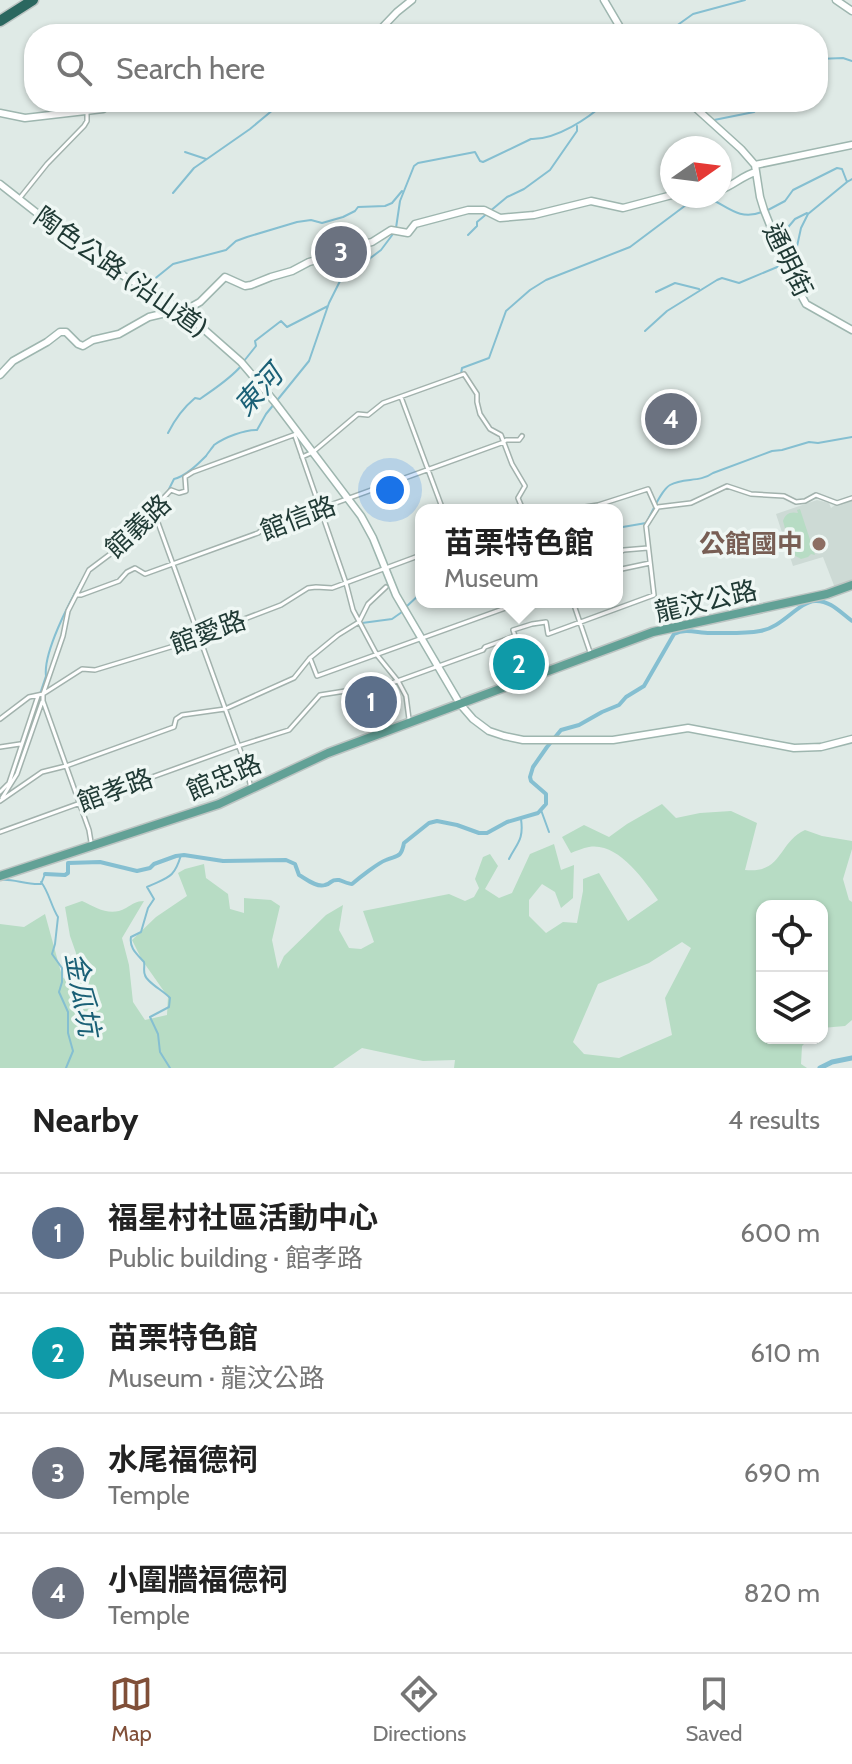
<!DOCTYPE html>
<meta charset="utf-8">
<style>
:root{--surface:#fff;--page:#f2f2f2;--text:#222;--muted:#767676;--line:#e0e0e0;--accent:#804f38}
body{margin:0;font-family:Cabin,"Noto Sans TC",sans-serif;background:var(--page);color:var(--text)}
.controls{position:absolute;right:24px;bottom:24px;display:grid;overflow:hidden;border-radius:16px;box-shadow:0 2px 6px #0004}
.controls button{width:72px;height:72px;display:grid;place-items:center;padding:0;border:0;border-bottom:2px solid var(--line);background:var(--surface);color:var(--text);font:40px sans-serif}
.compass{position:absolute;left:660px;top:136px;width:72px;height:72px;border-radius:50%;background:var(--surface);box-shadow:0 2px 6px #0004;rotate:76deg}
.you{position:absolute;left:390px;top:490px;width:28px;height:28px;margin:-20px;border:6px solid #fff;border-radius:50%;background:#1a73e8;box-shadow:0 0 0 12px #1a73e833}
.badge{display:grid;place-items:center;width:52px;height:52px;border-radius:50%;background:var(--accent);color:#fff;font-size:26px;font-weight:700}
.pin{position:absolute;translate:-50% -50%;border:4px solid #fff;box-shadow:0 2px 8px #0006}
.popup{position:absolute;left:415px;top:504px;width:208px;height:104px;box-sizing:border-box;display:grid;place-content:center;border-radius:16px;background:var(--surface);filter:drop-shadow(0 2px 6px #0005);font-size:26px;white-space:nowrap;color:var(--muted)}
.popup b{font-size:30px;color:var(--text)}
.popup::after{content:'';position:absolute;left:50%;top:100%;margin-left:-16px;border:16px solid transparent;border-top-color:var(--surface)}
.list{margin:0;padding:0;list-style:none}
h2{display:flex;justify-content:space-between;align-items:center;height:104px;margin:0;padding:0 32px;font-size:34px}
h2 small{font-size:26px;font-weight:400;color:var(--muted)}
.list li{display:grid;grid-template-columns:52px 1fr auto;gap:24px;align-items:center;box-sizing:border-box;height:120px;padding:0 32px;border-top:2px solid var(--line)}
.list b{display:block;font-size:30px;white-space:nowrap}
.list p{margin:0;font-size:26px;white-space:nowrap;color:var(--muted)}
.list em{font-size:26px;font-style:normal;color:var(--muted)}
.icon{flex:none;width:44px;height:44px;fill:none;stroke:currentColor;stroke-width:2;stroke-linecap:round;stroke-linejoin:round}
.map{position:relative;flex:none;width:852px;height:1068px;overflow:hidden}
.search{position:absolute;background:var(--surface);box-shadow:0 2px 6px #0004;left:24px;right:24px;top:24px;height:88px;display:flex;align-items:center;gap:20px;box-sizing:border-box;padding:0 28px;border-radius:32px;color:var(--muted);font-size:30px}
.sheet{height:584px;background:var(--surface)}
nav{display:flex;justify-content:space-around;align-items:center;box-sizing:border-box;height:112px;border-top:2px solid var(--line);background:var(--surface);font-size:22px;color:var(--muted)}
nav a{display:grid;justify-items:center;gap:4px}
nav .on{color:var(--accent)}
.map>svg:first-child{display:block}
.built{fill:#cddad5}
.green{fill:#b7dcc4;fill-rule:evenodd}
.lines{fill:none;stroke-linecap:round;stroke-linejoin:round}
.stream{stroke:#85bfd1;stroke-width:2}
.canal{stroke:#85bfd1;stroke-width:4}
.river{stroke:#85bfd1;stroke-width:5}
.street-casing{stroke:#a2b2ad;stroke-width:6}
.secondary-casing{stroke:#9eb6af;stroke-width:9}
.primary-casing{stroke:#bcc4c2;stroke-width:11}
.highway-casing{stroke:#bcc4c2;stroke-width:13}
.street{stroke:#fff;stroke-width:3}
.secondary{stroke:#fff;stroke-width:6}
.primary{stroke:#62a196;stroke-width:8}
.highway{stroke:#2b675f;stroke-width:10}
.education-dot{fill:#8d6e63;stroke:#eff7f4;stroke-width:3}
.labels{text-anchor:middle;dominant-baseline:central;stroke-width:7;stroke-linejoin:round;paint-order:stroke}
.street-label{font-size:26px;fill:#203a35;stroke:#eff7f4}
.education-label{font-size:26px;font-weight:bold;fill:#785e54;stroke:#eff7f4;text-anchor:end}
.water-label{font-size:28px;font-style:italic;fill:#1a6076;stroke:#eff7f4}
</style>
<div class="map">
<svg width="852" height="1068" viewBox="0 0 852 1068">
<rect width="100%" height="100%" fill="#dfeae6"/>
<path class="built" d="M817,500L829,503L831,508L835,505L852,501V581L835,588L823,557L793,566L776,514Z"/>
<path class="green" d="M800,509L815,555L811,554L808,557L801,559L792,554L783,521C785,514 790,511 798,513L797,510Z
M662,804L676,818L700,813L731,811L757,823L745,870C783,874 778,842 805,830L822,836L852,841V849L843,879L849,900L852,902V1020L845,1026L822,1028V906H762V1038H810L802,1046L801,1064L807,1068H454L455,1060L423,1061L362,1048L333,1068H0V924L24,927L45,914L62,976L76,993V953L70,936L65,907L82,901C97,908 110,917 126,908C133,904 136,901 144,901L122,938L129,965L133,1002L145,1020L167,1015L168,997L142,960L132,940L156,917L187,896L178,873L185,869L204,864L206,878L228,894L230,909L244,913V898L271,900L280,906L272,940L278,969L284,956L326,915L343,905L339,930L349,948L361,949L374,942L363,911L449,894L465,901L474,897L479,888L475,879L483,857L490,854L498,866L485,889L499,898L512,893L530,854L554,844L561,870L574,865L573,898L561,908L555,892L542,884L529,900V916L546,933L563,922L577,923L583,891V879L599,873L628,921L658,900C644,880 618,842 589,847C583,848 576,851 571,853L562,837L584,825L609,837L627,824ZM682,942L691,948L665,998L672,1035L619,1058L584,1054L573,1042L598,984L649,963Z"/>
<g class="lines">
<path class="stream" d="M665,34L693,14L745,0
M818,59L843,58L852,61
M714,120L754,112L765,102
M185,152L206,159
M173,193L194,168L250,129L274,109L298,110L323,102
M768,210L785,201L793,190L837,168L842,169L847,182
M396,228L400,201L414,166L418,163L475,152L480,161L483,162L531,139C556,140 589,118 606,102
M468,235L477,226V222L507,197L524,189L550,170L577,131V126
M779,238L795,219L807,213
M787,261L796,251L801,228L808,214L847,182L852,179
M147,285L173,264L226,250L236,241L247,237L297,222L311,220L322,223L343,217L355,211L358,207L385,206L392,203L402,191
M656,292L675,283L699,289
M645,331L667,311L717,280L722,278L739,283L782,265
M244,361L256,346L255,341L281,321L287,327L328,306
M455,375L461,374L462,368L489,358L506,311L530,290L546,280L630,247L686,205L713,200C730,209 741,220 762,212
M168,433C175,419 183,408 195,398L200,399C214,389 230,379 241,366
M617,528L646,523C652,513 661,490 670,485C684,477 699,483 713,473L772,451L782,450L809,442L818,443L852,437
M120,545L143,516L168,491L174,479C186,476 198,464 206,456C207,454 213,447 214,445C225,437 244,430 257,430L266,414L309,361L329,303L340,281L381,250L393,234
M406,607L421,593
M362,623L392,619L402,612
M12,778L46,676C43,653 69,603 81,582
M0,795L7,787
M541,810L549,832
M509,859C517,843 524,840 521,819
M0,880C12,878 26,885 41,884L45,874
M41,882C49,892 51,906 58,917L55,944L52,954L62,968V982L59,992L68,1012V1033L73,1051L66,1068
M170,1068L160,1052L158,1034L150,1017L169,1007L170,998C164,991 146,982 145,975C143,971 145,966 144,962C137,954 129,948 131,937L141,932L148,908L154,899L147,887C168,877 174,879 181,855"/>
<path class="canal" d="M45,874L65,875L68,873V863L100,862L137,871L150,868L154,864L176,856L184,855L223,861L286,860L295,864L299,875C306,879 317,888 325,885C333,883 330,879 339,880C343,881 348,884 352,884C359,878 378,863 386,860C398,855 401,858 404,843L429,823L437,821L457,825L479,833H487L507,822L538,813L546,804V794L531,781L530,777L533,767L547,747L561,730L579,725L602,712L619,705L626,697L644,686L674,634C686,628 697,633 710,633C726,633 744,634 760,631C782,628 798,602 815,601C830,600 841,613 852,621"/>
<path class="river" d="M820,1068L832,1062L852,1058"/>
<defs>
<path id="street" d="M19,199L47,164L84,126L87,121V112
M401,397L443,510
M295,436L346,583L353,610L377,655L398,681L406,696L409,719
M302,457L313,452L358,414L368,415L383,403L464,374L477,394V402L480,414L490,429L501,435L512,464L525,486L518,498L523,510
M658,507L691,503L727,486L751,494L784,496L796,502L805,501L816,495L837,503L852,498
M153,509L247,769L251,789
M566,510L598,505L648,489L656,507
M617,553L624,550L648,548
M617,570L650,563
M76,595H81L119,581L127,572L135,568L145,574L258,533L273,522L286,521L504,442L506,440H519L522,436
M573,602L591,655
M310,658L317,676L522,602
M0,719L29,697L43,694L82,669L95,670L174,646L281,605L308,588L316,587L332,588L421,555
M0,747L20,744
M0,792L9,783L38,696
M2,798L17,774L42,702
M0,801L42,772L66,766L174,727L176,719L182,715L225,709L294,678L310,658L338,635L359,622L368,604L386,587
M0,832L238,746L289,730L320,695L358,689L367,692L483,650L485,647L515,636L513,630L532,624L546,622L548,634L654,595L646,526L658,507
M91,842L89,830L43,701V694L63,636L68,611L89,570L125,543L138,525L171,490L179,493L186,491L185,477L193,472L299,433"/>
<path id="secondary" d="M604,0L624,34
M836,0L852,11
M376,34L397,12L412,0
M689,102L741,149L755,165L760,197L764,210L789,273L806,304L852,330
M0,113L25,118L103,109L113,102
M755,165L852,145
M0,184L98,261L182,310L241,362L274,401L361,516L373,538L396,595L460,704L473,719L489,731L504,736L523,740H613L688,728L794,748L821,747L852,739
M720,190C733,186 743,175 756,172
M0,375L13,361L47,342L60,332H66L78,344L83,346L93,340L119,334L149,317L191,307L200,302L225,277L245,286L251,285L271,277L292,271L309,262L328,257L344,249L372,242L391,230L408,233L415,224L468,210H484L500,218L534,215L591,201L623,208L672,195"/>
<path id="primary" d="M0,876L219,804L328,753L653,632L827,594L852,585"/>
<path id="highway" d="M0,21L33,0"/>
</defs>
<use href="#street" class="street-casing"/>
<use href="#secondary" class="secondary-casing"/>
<use href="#primary" class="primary-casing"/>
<use href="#highway" class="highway-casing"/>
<use href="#street" class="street"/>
<use href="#secondary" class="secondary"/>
<use href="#primary" class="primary"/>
<use href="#highway" class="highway"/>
</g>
<circle class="education-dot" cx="819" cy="544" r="8"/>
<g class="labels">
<g class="street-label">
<text transform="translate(788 260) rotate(64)">通明街</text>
<text transform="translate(121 272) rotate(35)">陶色公路 (沿山道)</text>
<text transform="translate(298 518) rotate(-21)">館信路</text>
<text transform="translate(138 526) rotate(-43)">館義路</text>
<text transform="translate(706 601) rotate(-13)">龍汶公路</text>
<text transform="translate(208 632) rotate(-20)">館愛路</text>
<text transform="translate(224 777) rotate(-23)">館忠路</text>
<text transform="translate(115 790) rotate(-20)">館孝路</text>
</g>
<g class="education-label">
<text x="803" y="544">公館國中</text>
</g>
<g class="water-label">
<text transform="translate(258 390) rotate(-48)">東河</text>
<text transform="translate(83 994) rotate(80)">金瓜坑</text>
</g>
</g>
</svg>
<div class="controls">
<button><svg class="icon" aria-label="locate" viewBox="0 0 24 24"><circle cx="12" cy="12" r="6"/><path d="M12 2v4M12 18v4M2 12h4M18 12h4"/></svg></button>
<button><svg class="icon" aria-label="layers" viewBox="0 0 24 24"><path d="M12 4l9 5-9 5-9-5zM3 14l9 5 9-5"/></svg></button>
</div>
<svg class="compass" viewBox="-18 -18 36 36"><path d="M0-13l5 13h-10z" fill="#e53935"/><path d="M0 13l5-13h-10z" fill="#767676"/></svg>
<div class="you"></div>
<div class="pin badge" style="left:371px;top:702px;background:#5c6f8a">1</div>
<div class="pin badge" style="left:519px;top:664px;background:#0f9aa8">2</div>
<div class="popup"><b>苗栗特色館</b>Museum</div>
<div class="pin badge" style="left:341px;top:252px;background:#6b7280">3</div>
<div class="pin badge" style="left:671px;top:419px;background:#6b7280">4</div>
<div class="search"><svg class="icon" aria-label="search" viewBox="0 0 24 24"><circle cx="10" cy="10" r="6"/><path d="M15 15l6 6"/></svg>Search here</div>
</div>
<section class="sheet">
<h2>Nearby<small>4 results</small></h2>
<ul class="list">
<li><span class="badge" style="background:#5c6f8a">1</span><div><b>福星村社區活動中心</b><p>Public building · 館孝路</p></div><em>600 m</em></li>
<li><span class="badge" style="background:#0f9aa8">2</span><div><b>苗栗特色館</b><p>Museum · 龍汶公路</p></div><em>610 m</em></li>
<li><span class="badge" style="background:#6b7280">3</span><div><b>水尾福德祠</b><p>Temple</p></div><em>690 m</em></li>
<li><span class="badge" style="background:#6b7280">4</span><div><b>小圍牆福德祠</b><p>Temple</p></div><em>820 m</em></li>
</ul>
</section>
<nav>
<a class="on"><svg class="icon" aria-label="map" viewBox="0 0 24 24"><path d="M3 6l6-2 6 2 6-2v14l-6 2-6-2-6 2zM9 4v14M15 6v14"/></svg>Map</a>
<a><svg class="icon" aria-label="directions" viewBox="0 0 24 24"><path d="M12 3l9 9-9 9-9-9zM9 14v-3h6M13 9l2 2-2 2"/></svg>Directions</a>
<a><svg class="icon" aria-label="saved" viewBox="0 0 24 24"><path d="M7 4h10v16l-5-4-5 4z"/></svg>Saved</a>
</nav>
